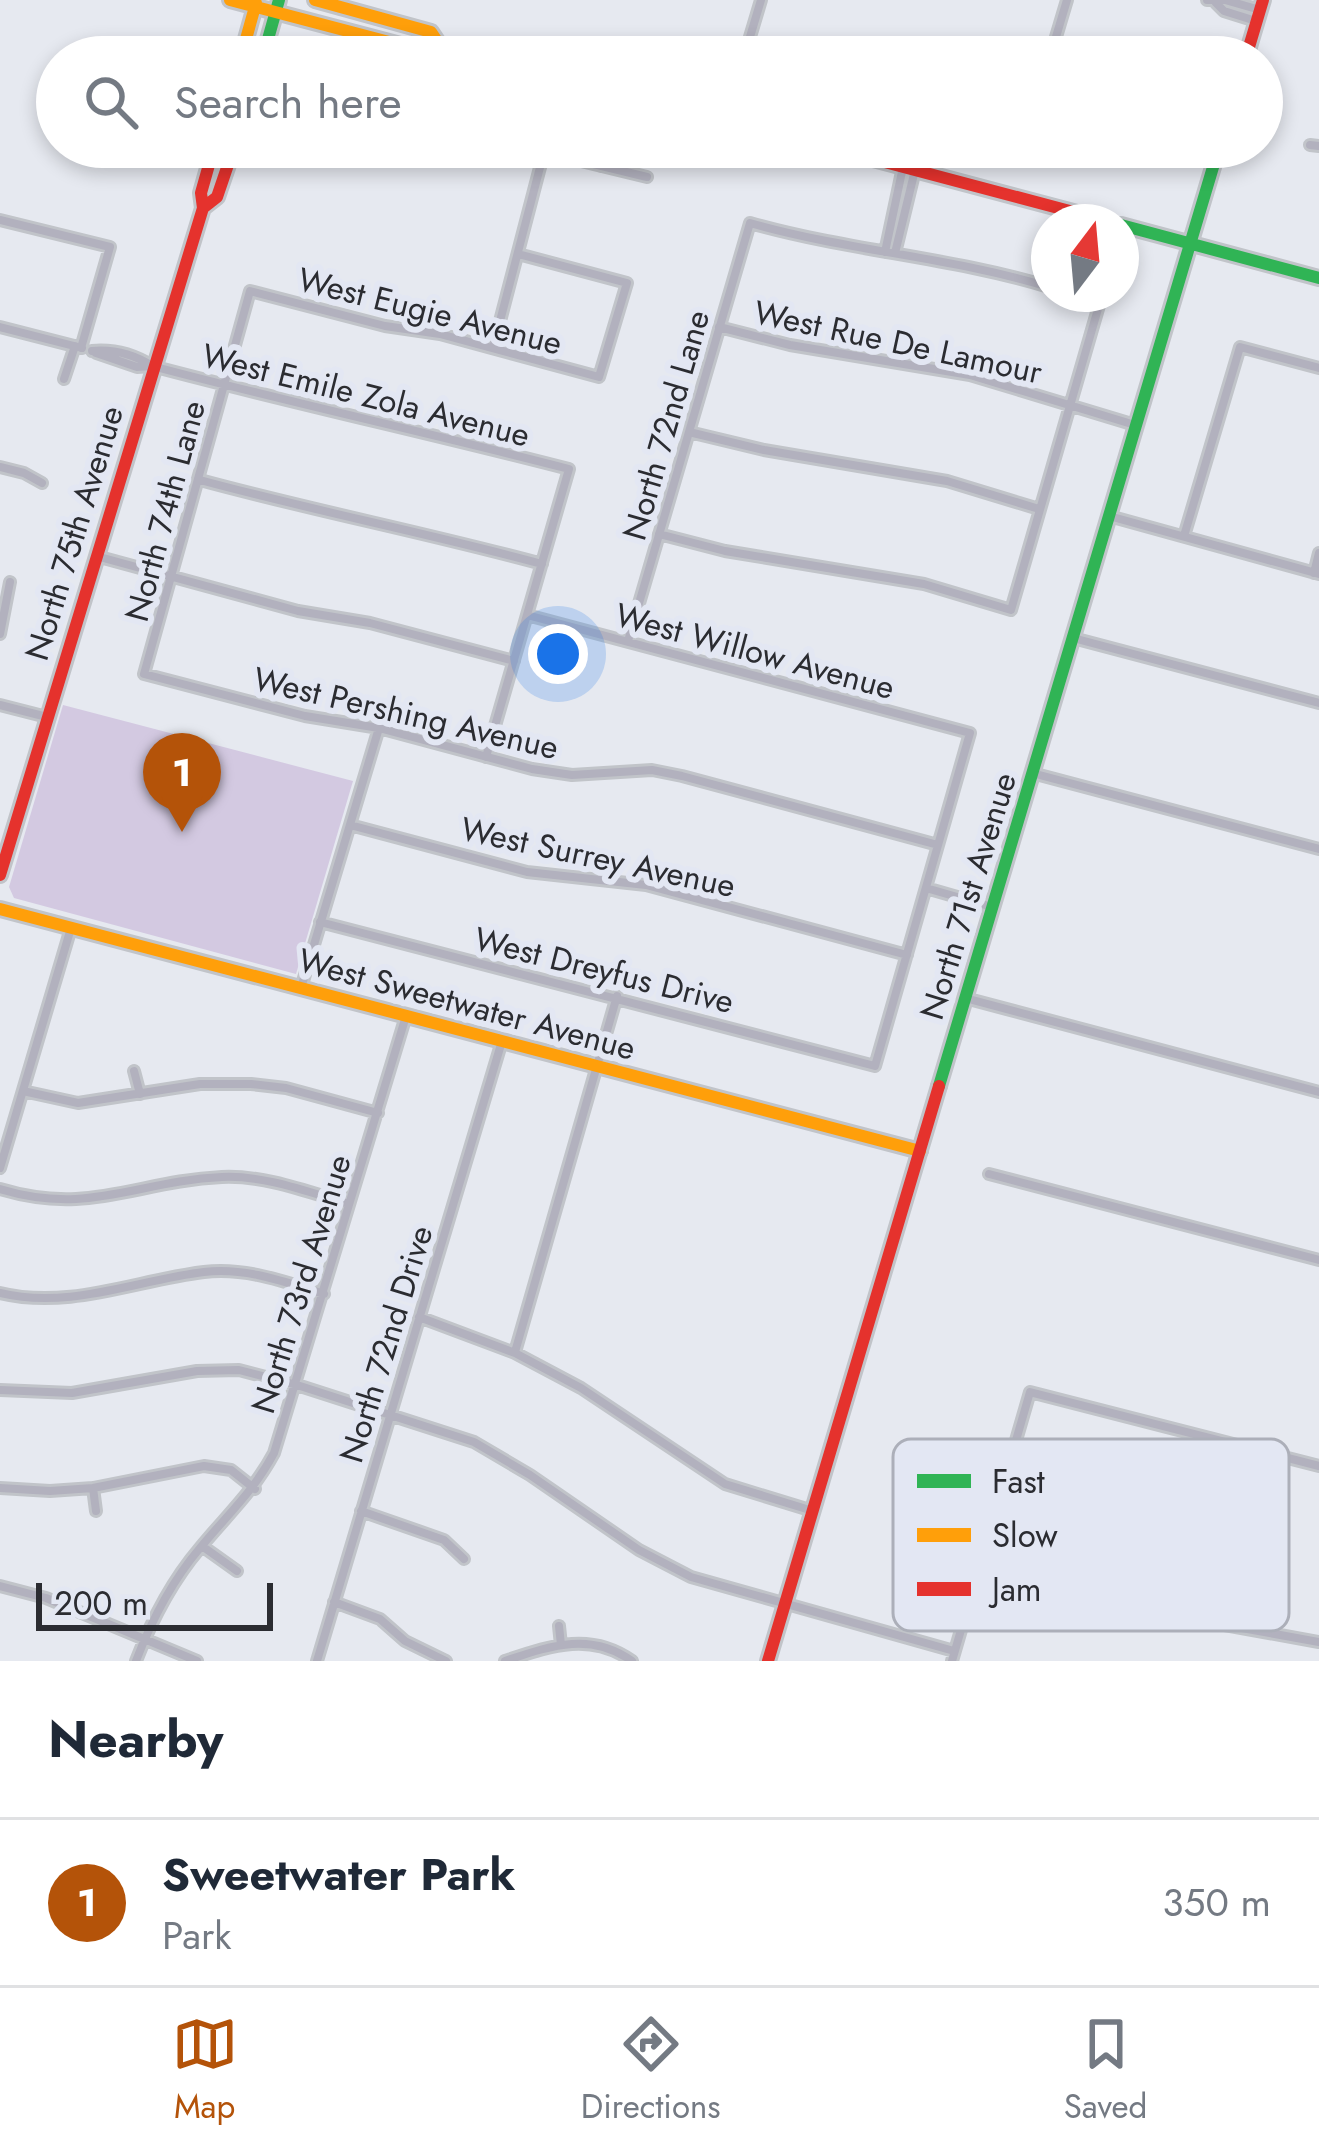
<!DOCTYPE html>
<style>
:root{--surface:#fff;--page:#f2f2f3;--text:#1f2937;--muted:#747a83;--line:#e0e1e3;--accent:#b45309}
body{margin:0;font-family:Jost,sans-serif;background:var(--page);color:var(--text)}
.compass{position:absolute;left:1031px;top:204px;width:108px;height:108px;border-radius:50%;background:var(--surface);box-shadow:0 6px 18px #0003;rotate:16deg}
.scale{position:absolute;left:36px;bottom:30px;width:237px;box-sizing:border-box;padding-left:12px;border:6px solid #2b2c31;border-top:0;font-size:33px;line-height:42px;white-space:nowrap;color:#2b2c31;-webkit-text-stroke:9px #e3e7f3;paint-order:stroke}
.you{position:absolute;left:558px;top:654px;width:42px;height:42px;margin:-30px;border:9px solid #fff;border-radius:50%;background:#1a73e8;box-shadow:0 0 0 18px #1a73e833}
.badge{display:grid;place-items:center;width:78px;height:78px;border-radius:50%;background:var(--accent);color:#fff;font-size:39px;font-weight:700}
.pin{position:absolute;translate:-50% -99px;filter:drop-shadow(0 3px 6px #0008)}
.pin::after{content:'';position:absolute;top:63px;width:42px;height:36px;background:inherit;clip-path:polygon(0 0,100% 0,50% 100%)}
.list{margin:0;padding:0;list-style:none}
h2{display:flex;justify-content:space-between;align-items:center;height:156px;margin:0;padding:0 48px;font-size:51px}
h2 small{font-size:39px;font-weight:400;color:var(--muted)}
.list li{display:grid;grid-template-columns:78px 1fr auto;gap:36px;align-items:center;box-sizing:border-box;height:168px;padding:0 48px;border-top:3px solid var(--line)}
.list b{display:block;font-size:45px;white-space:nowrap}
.list p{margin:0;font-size:39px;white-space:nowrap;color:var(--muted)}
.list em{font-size:39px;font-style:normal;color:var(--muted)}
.icon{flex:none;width:66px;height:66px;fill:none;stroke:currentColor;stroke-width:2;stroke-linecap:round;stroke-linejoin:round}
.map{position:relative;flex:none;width:1319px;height:1661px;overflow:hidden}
.search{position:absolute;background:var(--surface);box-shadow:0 6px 18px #0003;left:36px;right:36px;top:36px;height:132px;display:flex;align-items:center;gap:30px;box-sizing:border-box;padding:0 42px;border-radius:66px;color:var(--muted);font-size:45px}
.sheet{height:324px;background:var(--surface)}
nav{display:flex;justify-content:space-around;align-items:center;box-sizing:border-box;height:168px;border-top:3px solid var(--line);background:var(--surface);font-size:33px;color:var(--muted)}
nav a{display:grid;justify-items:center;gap:6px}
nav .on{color:var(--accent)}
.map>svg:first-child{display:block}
.green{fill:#d3c9e1}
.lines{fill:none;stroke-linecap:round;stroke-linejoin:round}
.street-casing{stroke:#c1c4c9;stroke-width:14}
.fast-casing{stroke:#c1c4c9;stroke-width:18}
.slow-casing{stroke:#c1c4c9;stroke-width:18}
.jam-casing{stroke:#c1c4c9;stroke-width:18}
.street{stroke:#b2b1be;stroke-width:8}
.fast{stroke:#30b455;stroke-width:12}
.slow{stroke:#ff9f0a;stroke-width:12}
.jam{stroke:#e5322d;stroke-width:12}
.labels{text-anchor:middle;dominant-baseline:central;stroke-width:12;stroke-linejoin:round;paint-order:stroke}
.street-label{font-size:33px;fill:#2b2c31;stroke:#e3e7f3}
.key{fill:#e3e7f3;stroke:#acafb9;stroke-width:3}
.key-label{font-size:33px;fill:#2b2c31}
</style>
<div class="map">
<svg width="1319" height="1661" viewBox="0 0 1319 1661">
<rect width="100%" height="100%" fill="#e6e9f0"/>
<path class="green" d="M63,705L353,781L296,974L14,898L9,887Z"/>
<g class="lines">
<defs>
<path id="street" d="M1207,0H1225L1260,10
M1216,3L1224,11L1256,21
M744,57L761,0
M1050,57L1067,0
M1310,145L1319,146
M1032,147V150
M601,166L606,147
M0,220L110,247L81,348
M885,252L903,167
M895,253L915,170
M518,254L627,283L599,377L440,334L385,326L250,291L144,674L305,716L379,728L532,769L572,775L652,770L682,776L938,845
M0,327L82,348
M719,327L790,345L970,375L1135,425
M493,348L544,152L647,177
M92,351C114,349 133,354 152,366C291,403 430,433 569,469L486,757
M96,353L137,367L151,366
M64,379L75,346
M689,432L764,450L947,481L1039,509
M0,467L24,473L42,483
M200,480C314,511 428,533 542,564
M1109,516L1319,574
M659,534L725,551L924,584L1011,610L1100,302L1072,294
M1184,536L1240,347L1319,368
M96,556L298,611L370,623L514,661
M1314,573L1319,553
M0,634L10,582
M1073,638L1319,703
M628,641L750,223C848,251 951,257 1049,287
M0,705L47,717
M1032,773L1319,849
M350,825L527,872L646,885L907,955
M926,888L992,907
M320,922L875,1066L970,733L527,615
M301,988L379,728
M965,998L1319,1092
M134,1071L140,1094
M23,1091L78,1103L200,1084H251L286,1088L378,1113
M0,1168L71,928
M989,1174L1319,1260
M0,1189C89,1216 137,1181 222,1177C265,1175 308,1192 349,1204
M0,1293C69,1310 137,1280 204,1272C246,1267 285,1282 324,1294
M419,1317L515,1353L581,1388L725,1484L813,1511
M515,1352L617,996
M0,1390L72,1393L197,1371L239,1370L297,1385L474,1442L530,1475L639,1550L691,1577L954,1651
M0,1488L50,1491L93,1488L204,1466L231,1470L255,1489
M93,1488L96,1511
M361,1511L444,1540L464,1559
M202,1546L237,1571
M981,1562L1197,1620L1319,1642
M0,1586L46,1598L197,1661
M334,1602L380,1619L405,1641L446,1661
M559,1626L561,1645
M136,1661C152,1619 171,1582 200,1548C228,1514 253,1492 274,1453L406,1016
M317,1661L502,1041
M505,1661C550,1646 590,1631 632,1661
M952,1661L1030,1392L1319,1466"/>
<path id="fast" d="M263,57L279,0
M1121,225L1319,278
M939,1086L1219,147"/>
<path id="slow" d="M230,0L427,52L439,44
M315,0L431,32L439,44L486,57
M241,57L256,3
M0,909L920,1151"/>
<path id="jam" d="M1246,57L1263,0
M828,147L1111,222
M203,208L217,197L234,147
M0,875L203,208L201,193L214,147
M768,1661L939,1086"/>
</defs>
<use href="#street" class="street-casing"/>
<use href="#fast" class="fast-casing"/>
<use href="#slow" class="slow-casing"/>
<use href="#jam" class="jam-casing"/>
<use href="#street" class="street"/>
<use href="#fast" class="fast"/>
<use href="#slow" class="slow"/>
<use href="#jam" class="jam"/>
</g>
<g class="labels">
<g class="street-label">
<text transform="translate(430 311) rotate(14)">West Eugie Avenue</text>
<text transform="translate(898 342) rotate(12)">West Rue De Lamour</text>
<text transform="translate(366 395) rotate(14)">West Emile Zola Avenue</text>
<text transform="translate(666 425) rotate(-74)">North 72nd Lane</text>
<text transform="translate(165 511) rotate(-75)">North 74th Lane</text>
<text transform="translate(74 533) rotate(-73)">North 75th Avenue</text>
<text transform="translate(755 651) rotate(15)">West Willow Avenue</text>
<text transform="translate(406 713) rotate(13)">West Pershing Avenue</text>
<text transform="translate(598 857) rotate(12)">West Surrey Avenue</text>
<text transform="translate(968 896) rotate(-73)">North 71st Avenue</text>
<text transform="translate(604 970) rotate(14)">West Dreyfus Drive</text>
<text transform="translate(467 1004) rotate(15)">West Sweetwater Avenue</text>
<text transform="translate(301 1284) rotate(-73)">North 73rd Avenue</text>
<text transform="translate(386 1344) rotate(-73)">North 72nd Drive</text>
</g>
</g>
<rect x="893" y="1439" width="396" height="192" rx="18" class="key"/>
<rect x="917" y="1474" width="54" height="14" fill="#30b455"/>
<rect x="917" y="1528" width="54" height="14" fill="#ff9f0a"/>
<rect x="917" y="1582" width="54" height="14" fill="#e5322d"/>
<g class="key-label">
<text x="992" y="1493">Fast</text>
<text x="992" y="1547">Slow</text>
<text x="992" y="1601">Jam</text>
</g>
</svg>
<svg class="compass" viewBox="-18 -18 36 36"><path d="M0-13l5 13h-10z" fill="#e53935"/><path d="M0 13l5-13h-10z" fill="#747a83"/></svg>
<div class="scale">200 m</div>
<div class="you"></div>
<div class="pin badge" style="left:182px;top:832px">1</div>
<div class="search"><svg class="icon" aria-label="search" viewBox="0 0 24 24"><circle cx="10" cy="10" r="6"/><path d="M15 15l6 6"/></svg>Search here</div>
</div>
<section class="sheet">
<h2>Nearby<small></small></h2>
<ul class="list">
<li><span class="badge">1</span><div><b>Sweetwater Park</b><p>Park</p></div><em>350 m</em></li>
</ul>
</section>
<nav>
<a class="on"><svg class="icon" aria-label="map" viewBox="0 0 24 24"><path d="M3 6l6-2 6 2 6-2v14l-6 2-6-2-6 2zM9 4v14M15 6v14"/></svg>Map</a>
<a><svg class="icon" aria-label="directions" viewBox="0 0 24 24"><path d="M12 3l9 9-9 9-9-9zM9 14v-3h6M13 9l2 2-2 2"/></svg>Directions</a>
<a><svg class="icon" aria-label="saved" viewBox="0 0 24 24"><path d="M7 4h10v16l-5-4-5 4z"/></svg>Saved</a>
</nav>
